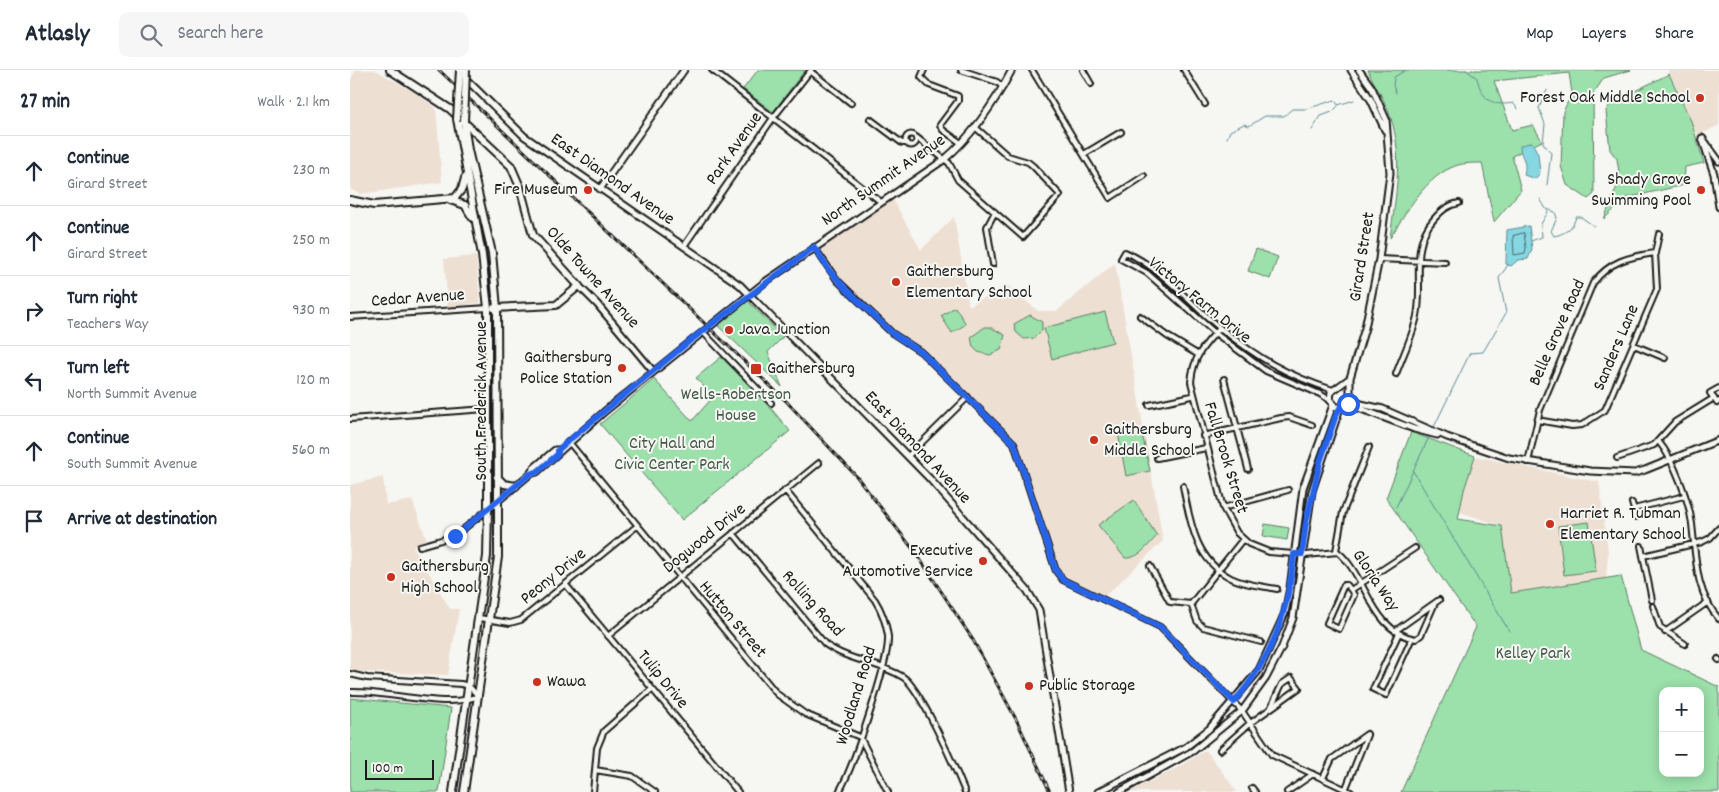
<!DOCTYPE html>
<meta charset="utf-8">
<style>
:root{--surface:#fff;--page:#f6f6f7;--text:#1f2937;--muted:#747a83;--line:#e0e1e3}
body{margin:0;font-family:Dekko,sans-serif;background:var(--page);color:var(--text)}
.controls{position:absolute;right:15px;bottom:15px;display:grid;overflow:hidden;border-radius:10px;box-shadow:0 2px 12px #0003}
.controls button{width:45px;height:45px;display:grid;place-items:center;padding:0;border:0;border-bottom:1px solid var(--line);background:var(--surface);color:var(--text);font:25px sans-serif}
.scale{position:absolute;left:15px;bottom:12px;width:69px;box-sizing:border-box;padding-left:5px;border:2px solid #1c1c1c;border-top:0;font-size:14px;line-height:18px;white-space:nowrap;color:#1c1c1c;-webkit-text-stroke:4px #f6f6f2;paint-order:stroke}
.stop{position:absolute;width:15px;height:15px;margin:-11px;border:4px solid #2563eb;border-radius:50%;background:#fff}
.stop.end{background:#2563eb;border-color:#fff;box-shadow:0 1px 5px #0008}
.list{margin:0;padding:0;list-style:none}
h2{display:flex;justify-content:space-between;align-items:center;height:65px;margin:0;padding:0 20px;font-size:21px}
h2 small{font-size:16px;font-weight:400;color:var(--muted)}
.list li{display:grid;grid-template-columns:32px 1fr auto;gap:15px;align-items:center;box-sizing:border-box;height:70px;padding:0 20px;border-top:1px solid var(--line)}
.list b{display:block;font-size:19px;white-space:nowrap}
.list p{margin:0;font-size:16px;white-space:nowrap;color:var(--muted)}
.list em{font-size:16px;font-style:normal;color:var(--muted)}
.icon{flex:none;width:28px;height:28px;fill:none;stroke:currentColor;stroke-width:2;stroke-linecap:round;stroke-linejoin:round}
.map{position:relative;flex:none;width:1369px;height:722px;overflow:hidden}
header{display:flex;align-items:center;gap:30px;box-sizing:border-box;height:70px;padding:0 25px;background:var(--surface);border-bottom:1px solid var(--line)}
header strong{font-size:24px}
nav{display:flex;gap:28px;margin-inline-start:auto;font-size:18px}
.search{width:350px;height:45px;background:var(--page);display:flex;align-items:center;gap:12px;box-sizing:border-box;padding:0 18px;border-radius:10px;color:var(--muted);font-size:19px}
main{display:flex}
aside{flex:1;background:var(--surface)}
.map>svg:first-child{display:block}
.built{fill:#eedfd3}
.green{fill:#9ce0ab;stroke:#5c7e64;fill-rule:evenodd}
.water{fill:#87d7e3;stroke:#5c8c93}
.lines{fill:none;stroke-linecap:round;stroke-linejoin:round}
.shore{stroke:#47676c;stroke-width:1}
.stream{stroke:#5c8c93;stroke-width:1}
.minor-casing{stroke:#1c1c1c;stroke-width:8}
.tertiary-casing{stroke:#1c1c1c;stroke-width:9}
.primary-casing{stroke:#1c1c1c;stroke-width:10}
.minor{stroke:#f6f6f2;stroke-width:4}
.tertiary{stroke:#f6f6f2;stroke-width:5}
.primary{stroke:#f6f6f2;stroke-width:6}
.rail-casing{stroke:#1c1c1c;stroke-width:3}
.rail{stroke:#f6f6f2;stroke-width:1;stroke-dasharray:4;stroke-linecap:butt}
.primary-bridge-casing{stroke:#1c1c1c;stroke-width:10;stroke-linecap:butt}
.primary-bridge{stroke:#f6f6f2;stroke-width:6}
.route{stroke:#2563eb;stroke-width:6}
.poi-dot{fill:#c8321e;stroke:#f6f6f2;stroke-width:2}
.labels{text-anchor:middle;dominant-baseline:central;stroke-width:4;stroke-linejoin:round;paint-order:stroke}
.poi-label{font-size:18px;fill:#1c1c1c;stroke:#f6f6f2;text-anchor:start}
.street-label{font-size:18px;fill:#1c1c1c;stroke:#f6f6f2}
.park-label{font-size:18px;fill:#425747;stroke:#f6f6f2}
</style>
<header>
<strong>Atlasly</strong>
<div class="search"><svg class="icon" aria-label="search" viewBox="0 0 24 24"><circle cx="10" cy="10" r="6"/><path d="M15 15l6 6"/></svg>Search here</div>
<nav><a>Map</a><a>Layers</a><a>Share</a></nav>
</header>
<main>
<aside>
<h2>27 min<small>Walk · 2.1 km</small></h2>
<ul class="list">
<li><svg class="icon" aria-label="ahead" viewBox="0 0 24 24"><path d="M12 20V5M6 11l6-6 6 6"/></svg><div><b>Continue</b><p>Girard Street</p></div><em>230 m</em></li>
<li><svg class="icon" aria-label="ahead" viewBox="0 0 24 24"><path d="M12 20V5M6 11l6-6 6 6"/></svg><div><b>Continue</b><p>Girard Street</p></div><em>250 m</em></li>
<li><svg class="icon" aria-label="right" viewBox="0 0 24 24"><path d="M7 20v-9h11M14 6l5 5-5 5"/></svg><div><b>Turn right</b><p>Teachers Way</p></div><em>930 m</em></li>
<li><svg class="icon" aria-label="left" viewBox="0 0 24 24"><path d="M17 20v-9H6M10 6l-5 5 5 5"/></svg><div><b>Turn left</b><p>North Summit Avenue</p></div><em>120 m</em></li>
<li><svg class="icon" aria-label="ahead" viewBox="0 0 24 24"><path d="M12 20V5M6 11l6-6 6 6"/></svg><div><b>Continue</b><p>South Summit Avenue</p></div><em>560 m</em></li>
<li><svg class="icon" aria-label="arrive" viewBox="0 0 24 24"><path d="M6 21V4h12l-3 4 3 4H6"/></svg><div><b>Arrive at destination</b></div></li>
</ul>
</aside>
<div class="map">
<svg width="1369" height="722" viewBox="0 0 1369 722">
<rect width="100%" height="100%" fill="#f6f6f2"/>
<filter id="ink" filterUnits="userSpaceOnUse"><feTurbulence type="fractalNoise" baseFrequency=".02" numOctaves="2"/><feDisplacementMap in="SourceGraphic" scale="10" xChannelSelector="R" yChannelSelector="G"/><feConvolveMatrix kernelMatrix="1 2 1 2 8 2 1 2 1" color-interpolation-filters="sRGB"/></filter>
<g filter="url(#ink)">
<path class="built" d="M6,0H25L66,23L86,38L92,112L11,124L0,119V11Z
M1318,0H1369V55L1348,66Z
M543,130L571,180L604,147L619,236L657,215L688,241H707L765,193L813,471L754,527L714,508L708,501L666,374L580,284L551,266L491,209L469,179Z
M126,186L130,233L98,237L94,189Z
M1124,386L1249,412L1258,482L1256,509L1161,523L1152,456L1110,442L1115,408Z
M33,407L36,435L62,430L77,470L63,476L100,539H109L98,605L12,602L0,599V415Z
M856,680L887,722H779L827,698Z"/>
<path class="green" d="M408,0H455L423,42L393,19Z
M1018,0H1281L1254,8L1243,24L1244,124L1238,129L1217,115L1211,96L1213,42L1222,23L1219,3L1144,11L1162,60L1183,55L1192,71L1162,86L1171,120L1144,152L1132,93C1124,93 1115,93 1108,95C1076,105 1057,141 1040,168C1046,125 1055,79 1037,38C1032,25 1023,13 1018,0Z
M1319,4L1341,51L1354,93L1335,97L1334,115L1276,128L1254,149L1270,109L1267,89L1260,80L1256,41L1261,33Z
M906,179L928,187L920,209L898,201Z
M398,231L433,267L418,282L432,317L368,256Z
M605,237L616,254L602,263L591,246Z
M755,242L763,272L702,289L694,258Z
M680,245L692,252V260L684,268L674,269L666,262L664,254Z
M635,257H640L655,265L651,280L640,285L628,282L623,277L621,267Z
M371,287L407,322L440,361L332,450L250,354L304,309L342,351L363,327L346,308Z
M791,359L800,401L776,406L768,363Z
M1061,362L1125,386L1114,420L1108,449L1152,456L1161,523L1271,506L1291,580L1369,617V722H1051L1126,557L1036,428ZM1313,621H1350V703H1313Z
M784,430L807,466C797,476 789,489 775,488L748,455Z
M1239,452L1246,501L1214,505L1208,456Z
M915,454L939,458L937,470L913,466Z
M0,628L101,638L89,722H0Z"/>
<path class="water" d="M1182,72L1188,84L1190,103L1185,109L1174,105C1178,89 1170,88 1170,76Z
M1179,156L1182,179L1178,189L1168,190L1161,196L1156,194L1157,160Z"/>
<g class="lines">
<path class="shore" d="M1174,163L1176,178L1175,183L1164,185L1163,166Z"/>
<path class="stream" d="M1036,0H1037
M1116,0L1127,8C1132,29 1142,37 1163,33L1168,39
M1046,23L1043,16L1044,7L1056,0
M962,60L971,46L982,42L988,36
M877,68L880,61L894,54L899,56L915,46H934L942,39H956L985,30L988,35L1004,30
M1197,115L1201,83L1193,73L1195,54L1189,38L1197,20
M1197,139L1205,142L1207,148L1201,161L1204,166C1215,164 1223,158 1226,147H1231L1244,156
M1181,171L1192,167L1191,154L1198,142L1190,129
M1083,359L1120,283L1133,282L1156,243L1149,208L1158,195
M1063,401L1159,561
M1046,437L1080,365"/>
<defs>
<path id="minor" d="M362,0L531,132
M574,0L571,7L579,15L608,26V31L590,55L593,60L611,73
M611,0L647,12L653,17
M682,0L760,128L794,106
M733,0L741,14
M834,0L855,34
M460,1L501,33
M520,49L552,73H556
M555.5 70a5.5 5.5 0 1 1 11 0a5.5 5.5 0 1 1-11 0Z
M566,67L599,93L608,110L673,167L710,125L683,96L678,92L658,86L625,57
M734,84L771,62
M334,176L423,48L461,0
M464,177L487,210L542,263L571,282L664,373L706,501L713,510L810,557L892,641L922,685L1001,722
M1029,189L1095,192
M643,194L637,157L645,142
M790,246L817,266L847,284
M0,247L138,238
M870,258C854,275 843,287 841,312L873,438L887,463L899,474L919,482L956,485L988,482C1017,506 1021,562 1066,569L1071,565L1085,533
M353,262L421,333
M1284,275L1315,288
M1046,304C1053,285 1063,265 1067,246C1074,212 1059,177 1084,149C1092,140 1098,135 1109,133
M874,309L898,399
M1369,318L1360,323L1367,333L1369,331
M980,330L970,324L916,301L865,263L797,203L771,189L775,182C812,198 839,233 870,258C908,288 936,305 983,320
M799,335L842,326
M0,349L136,339
M1187,350L1222,356L1232,355L1255,340L1307,219L1305,183L1309,164
M853,366L931,348L939,347L962,355
M218,371L427,624L455,644L510,667L538,722
M1309,372C1324,390 1339,431 1342,454C1346,488 1345,522 1369,549
M558,386L618,327
M807,388L856,378
M1267,388L1304,375L1325,352L1364,328
M1178,392L1190,340L1243,213C1260,191 1278,187 1305,183
M833,416C840,451 845,490 881,508C895,515 912,516 927,519
M435,420L525,530C532,541 536,553 538,566C540,590 502,700 489,722
M1282,433L1286,447
M873,438L938,420
M1284,439L1334,426
M383,463L475,574C498,591 529,592 553,607C570,617 606,700 615,722
M70,476L105,466L137,440
M1291,476L1302,530
M986,481L993,442L1019,377
M1293,486L1352,472L1360,468L1369,458
M800,496L820,532L841,534
M216,515L388,722
M1001,520L1004,525L989,559L977,553L994,515H997L1001,520L1065,478
M841,534L847,551L853,557L911,572
M841,534L893,469
M1303,536L1310,557L1335,574
M129,548L160,553L171,550L287,456
M1045,561L1089,530
M1315,562L1358,532
M1049,563L1023,619L1036,625L1062,568
M258,566L469,393
M1368,589L1369,590
M0,604L17,608L111,614L119,616L128,626C99,640 35,620 0,622
M870,680L899,654L949,618L941,608L932,614L921,637
M245,700L282,706L305,722
M973,708L982,689L1017,664
M902,718L905,722
M996,718L1017,665
M243,722L247,678L254,661L302,619
M937,722L963,704"/>
<path id="tertiary" d="M1001,0L1021,30L1035,60
M115,8L174,66L390,215L579,408L677,520L689,540L719,722
M1352,68L1364,104L1369,137
M1353,69L1369,91
M250,119L334,0
M229,216L247,234L303,301
M1000,308L981,322L980,330L986,337H995L1000,331V308L1015,258L1029,189L1040,103L1036,49L1022,18L1009,0
M1000,327L1011,334L1033,339L1097,367L1159,388L1240,401L1285,403L1295,400L1369,370
M998,334L1064,359L1087,365
M180,404L184,398L205,380H208
M138,439L180,404L187,402L255,341L415,212L595,89C623,65 645,32 662,0
M748,722L836,677L859,659L909,600L935,543L940,518L953,418L983,335
M769,722L843,681L892,641L916,608L932,577L943,548L962,421L990,338"/>
<path id="primary" d="M40,0L100,39L161,96L170,117L183,165L229,216L206,235L144,238
M0,130L24,135L105,128L112,119L115,108
M100,130L115,135L122,147
M147,407L154,414L166,416
M103,722L137,486L138,439V238L132,185L107,49
M114,722L148,487V431L147,238L142,183L118,80L114,52"/>
</defs>
<use href="#minor" class="minor-casing"/>
<use href="#tertiary" class="tertiary-casing"/>
<use href="#primary" class="primary-casing"/>
<use href="#minor" class="minor"/>
<use href="#tertiary" class="tertiary"/>
<use href="#primary" class="primary"/>
<defs>
<path id="rail" d="M89,0L436,331L507,407L566,483L623,570L667,651L700,722"/>
</defs>
<use href="#rail" class="rail-casing"/>
<use href="#rail" class="rail"/>
<defs>
<path id="primary-bridge" d="M107,49L110,0
M114,52L116,0"/>
</defs>
<use href="#primary-bridge" class="primary-bridge-casing"/>
<use href="#primary-bridge" class="primary-bridge"/>
</g>
</g>
<g class="lines" filter="url(#ink)">
<path class="route" d="M105,466L180,404L187,402L208,384V380L218,371L341,270L464,177L479,200L494,217L542,263L571,282L664,373L706,501L713,510L810,557L884,632C923,587 938,543 944,484H952L956,453L970,392L986,345L990,338L998,334"/>
</g>
<g class="poi-dot">
<circle cx="1350" cy="28" r="5"/>
<circle cx="238" cy="120" r="5"/>
<circle cx="1351" cy="120" r="5"/>
<circle cx="546" cy="212" r="5"/>
<circle cx="379" cy="260" r="5"/>
<circle cx="272" cy="298" r="5"/>
<rect x="400" y="293" width="12" height="12" rx="2.5"/>
<circle cx="744" cy="370" r="5"/>
<circle cx="1200" cy="454" r="5"/>
<circle cx="633" cy="491" r="5"/>
<circle cx="41" cy="507" r="5"/>
<circle cx="187" cy="612" r="5"/>
<circle cx="679" cy="616" r="5"/>
</g>
<g class="labels">
<g class="poi-label">
<text x="1340" y="28" text-anchor="end">Forest Oak Middle School</text>
<text x="1341" y="110" text-anchor="end">Shady Grove<tspan x="1341" dy="21">Swimming Pool</tspan></text>
<text x="228" y="120" text-anchor="end">Fire Museum</text>
<text x="556" y="202">Gaithersburg<tspan x="556" dy="21">Elementary School</tspan></text>
<text x="389" y="260">Java Junction</text>
<text x="262" y="288" text-anchor="end">Gaithersburg<tspan x="262" dy="21">Police Station</tspan></text>
<text x="417" y="299">Gaithersburg</text>
<text x="754" y="360">Gaithersburg<tspan x="754" dy="21">Middle School</tspan></text>
<text x="1210" y="444">Harriet R. Tubman<tspan x="1210" dy="21">Elementary School</tspan></text>
<text x="623" y="481" text-anchor="end">Executive<tspan x="623" dy="21">Automotive Service</tspan></text>
<text x="51" y="497">Gaithersburg<tspan x="51" dy="21">High School</tspan></text>
<text x="197" y="612">Wawa</text>
<text x="689" y="616">Public Storage</text>
</g>
<g class="street-label">
<text transform="translate(385 79) rotate(-55)">Park Avenue</text>
<text transform="translate(262 110) rotate(35)">East Diamond Avenue</text>
<text transform="translate(534 111) rotate(-35)">North Summit Avenue</text>
<text transform="translate(1013 187) rotate(-81)">Girard Street</text>
<text transform="translate(242 208) rotate(48)">Olde Towne Avenue</text>
<text transform="translate(68 229) rotate(-4)">Cedar Avenue</text>
<text transform="translate(849 231) rotate(39)">Victory Farm Drive</text>
<text transform="translate(1208 263) rotate(-66)">Belle Grove Road</text>
<text transform="translate(1267 278) rotate(-67)">Sanders Lane</text>
<text transform="translate(132 331) rotate(-90)">South Frederick Avenue</text>
<text transform="translate(567 378) rotate(47)">East Diamond Avenue</text>
<text transform="translate(875 388) rotate(73)">Fall Brook Street</text>
<text transform="translate(355 469) rotate(-39)">Dogwood Drive</text>
<text transform="translate(204 507) rotate(-39)">Peony Drive</text>
<text transform="translate(1025 511) rotate(56)">Gloria Way</text>
<text transform="translate(462 534) rotate(48)">Rolling Road</text>
<text transform="translate(382 550) rotate(50)">Hutton Street</text>
<text transform="translate(312 610) rotate(51)">Tulip Drive</text>
<text transform="translate(507 626) rotate(-73)">Woodland Road</text>
</g>
<g class="park-label">
<text x="386" y="325">Wells-Robertson<tspan x="386" dy="21">House</tspan></text>
<text x="322" y="374">City Hall and<tspan x="322" dy="21">Civic Center Park</tspan></text>
<text x="1183" y="584">Kelley Park</text>
</g>
</g>
</svg>
<div class="controls">
<button>+</button>
<button>−</button>
</div>
<div class="scale">100 m</div>
<div class="stop" style="left:998px;top:334px"></div>
<div class="stop end" style="left:105px;top:466px"></div>
</div>
</main>
